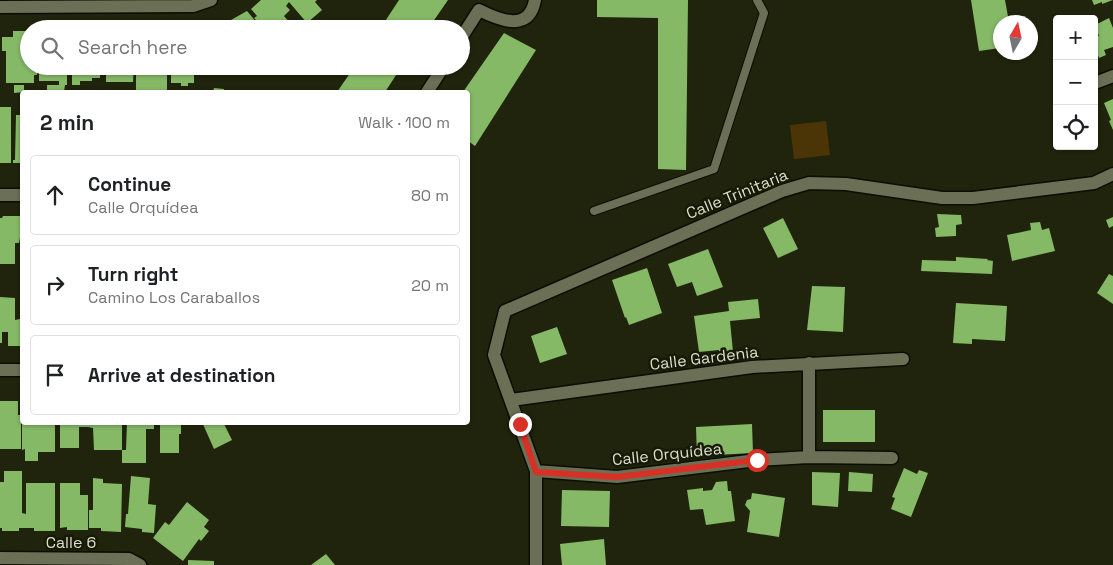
<!DOCTYPE html>
<meta charset="utf-8">
<style>
:root{--surface:#fff;--page:#f6f6f6;--text:#202124;--muted:#757577;--line:#e0e0e0}
body{margin:0;font-family:"Space Grotesk",sans-serif;background:var(--page);color:var(--text)}
.controls{position:absolute;right:15px;top:15px;display:grid;overflow:hidden;border-radius:5px;box-shadow:0 1px 4px #0004}
.controls button{width:45px;height:45px;display:grid;place-items:center;padding:0;border:0;border-bottom:1px solid var(--line);background:var(--surface);color:var(--text);font:25px sans-serif}
.compass{position:absolute;left:993px;top:15px;width:45px;height:45px;border-radius:50%;background:var(--surface);box-shadow:0 1px 4px #0004;rotate:9deg}
.stop{position:absolute;width:15px;height:15px;margin:-11px;border:4px solid #d93025;border-radius:50%;background:#fff}
.stop.end{background:#d93025;border-color:#fff;box-shadow:0 1px 5px #0008}
.list{margin:0;padding:0;list-style:none}
h2{display:flex;justify-content:space-between;align-items:center;height:65px;margin:0;padding:0 20px;font-size:21px}
h2 small{font-size:16px;font-weight:400;color:var(--muted)}
.list li{display:grid;grid-template-columns:32px 1fr auto;gap:15px;align-items:center;box-sizing:border-box;height:80px;margin:0 10px 10px;padding:0 10px;border:1px solid var(--line);border-radius:5px}
.list b{display:block;font-size:19px;white-space:nowrap}
.list p{margin:0;font-size:16px;white-space:nowrap;color:var(--muted)}
.list em{font-size:16px;font-style:normal;color:var(--muted)}
.icon{flex:none;width:28px;height:28px;fill:none;stroke:currentColor;stroke-width:2;stroke-linecap:round;stroke-linejoin:round}
.map{position:relative;flex:none;width:1113px;height:565px;overflow:hidden}
.search{position:absolute;background:var(--surface);box-shadow:0 1px 4px #0004;left:20px;top:20px;width:450px;height:55px;display:flex;align-items:center;gap:12px;box-sizing:border-box;padding:0 18px;border-radius:28px;color:var(--muted);font-size:19px}
.panel{position:absolute;background:var(--surface);box-shadow:0 1px 4px #0004;left:20px;top:90px;width:450px;height:335px;border-radius:5px}
.map>svg:first-child{display:block}
.green{fill:#4b3507}
.building{fill:#85b966}
.lines{fill:none;stroke-linecap:round;stroke-linejoin:round}
.lane-casing{stroke:#0a0d00;stroke-width:10}
.street-casing{stroke:#0a0d00;stroke-width:15}
.lane{stroke:#6a6f55;stroke-width:8}
.street{stroke:#6a6f55;stroke-width:12}
.route{stroke:#d93025;stroke-width:6}
.labels{text-anchor:middle;dominant-baseline:central;stroke-width:5;stroke-linejoin:round;paint-order:stroke}
.street-label{font-size:16px;fill:#dcdfd0;stroke:#171a04}
</style>
<div class="map">
<svg width="1113" height="565" viewBox="0 0 1113 565">
<rect width="100%" height="100%" fill="#20240c"/>
<path class="green" d="M826,121L830,155L794,159L790,125Z"/>
<path class="building" d="M261,0H317L315,2L322,10L307,23L289,2L286,6L290,10L284,16L295,29H269L261,20L258,22L254,18L257,16L251,9Z
M399,0H448L428,29H380Z
M597,0H688L686,170L658,169V18L597,17Z
M971,0H1005L1009,22H1000V48L979,51Z
M1092,0H1113L1102,4V2L1094,5Z
M247,11L262,29H227L225,26L232,22L231,20Z
M1109,18L1113,28V47L1104,50L1106,55L1099,58L1094,45V38L1099,36L1095,25Z
M13,31H29V66H37V75H34V83H6V51H2V37H13Z
M504,33L536,50L475,146L468,141V92H463Z
M39,66H67V85H65L64,92H47V85H59V81H39Z
M72,66H100V78H92V81H80V85H72Z
M106,66H134L133,82H106Z
M136,66H167V90H136Z
M171,66H212V73H194V83H188V86H181V83H171Z
M237,66H253L241,73Z
M355,66H402L385,92H337Z
M14,85H24V92L14,93Z
M214,88L224,89V92H213Z
M1113,99V130L1109,121L1111,120L1104,103Z
M0,107H11V163H0Z
M16,115H22V163H13V160H15Z
M937,214L961,215L962,224L956,225V236L936,237L935,228L939,227Z
M3,216H22V238H20L19,243H15V264H0V218H2Z
M1113,217V226L1109,228L1106,220Z
M783,218L798,249L778,258L763,228Z
M1040,222L1042,230L1049,228L1055,251L1012,261L1007,235L1031,230L1030,223Z
M708,249L723,287L697,296L692,282L677,287L668,264Z
M956,257L988,259L987,260L993,261L992,274L921,271L922,260L956,261Z
M647,268L662,313L629,325L626,317L625,318L612,280Z
M1109,274L1113,276V304L1097,293Z
M812,286L845,287L843,332L807,330Z
M0,297L15,298V320L20,319V346H8V332H2V343H0Z
M758,299L760,318L730,321L733,352L719,354V350L699,352L694,316L729,311L728,302Z
M956,303L1007,306L1005,341L972,339V344L953,343Z
M557,327L567,354L540,363L531,336Z
M0,401H18V415H21V449H0Z
M823,410H875V442H823Z
M22,422H55V452H38V461H25V449L22,450Z
M60,422H122V450H94L93,428L88,427H79V448H60Z
M127,422H154V429H146V463H122V450H126Z
M160,422H181V434H179V453H160Z
M202,422H223L232,440L214,449Z
M752,424L753,453L697,456L696,427Z
M904,468L917,474L919,470L928,473L911,517L891,509L895,498L892,497Z
M4,471H22V513L26,514V483H55V531H34V528H19V531H2V528H0V482H4Z
M812,472L840,473L838,507L812,505Z
M849,472L873,474L872,492L848,491Z
M131,476L150,478L148,504L156,505L154,533L142,532V529L125,527L126,514H128Z
M93,478L103,479V483L122,484L121,532L101,531V528H89V510H93Z
M727,481L728,491H731L735,521L706,525L703,509L690,510L687,490L703,488V491L712,490L716,482Z
M60,483H80V495H88V530H67V527L60,528Z
M562,490L610,491L609,527L561,526Z
M752,493L785,498L779,537L747,532L750,511L745,505L747,500L751,499Z
M187,502L209,520L204,527L209,531L201,541L199,539L183,561L153,538L165,522L169,525Z
M604,539L606,565H562L560,544Z
M326,554L335,565H311Z
M188,560L214,561V565H188Z"/>
<g class="lines">
<defs>
<path id="lane" d="M594,211L714,169L764,13L757,0"/>
<path id="street" d="M0,7L193,6L211,0
M461,38L479,10C499,20 529,33 535,0
M1095,83L1113,76
M427,92L444,66
M0,195H22
M809,363V457
M0,370H22
M511,400L752,367L903,359
M536,471L617,477L757,460L809,457L892,458
M0,558L129,559L140,565
M536,565V471L494,355L505,311L782,191L809,183L846,184L942,198H973L1094,183L1113,174"/>
</defs>
<use href="#lane" class="lane-casing"/>
<use href="#street" class="street-casing"/>
<use href="#lane" class="lane"/>
<use href="#street" class="street"/>
</g>
<g class="lines">
<path class="route" d="M520,424L536,472L617,477L757,460"/>
</g>
<g class="labels">
<g class="street-label">
<text transform="translate(737 194) rotate(-22)">Calle Trinitaria</text>
<text transform="translate(704 358) rotate(-7)">Calle Gardenia</text>
<text transform="translate(667 454) rotate(-6)">Calle Orquídea</text>
<text x="71" y="542">Calle 6</text>
</g>
</g>
</svg>
<div class="controls">
<button>+</button>
<button>−</button>
<button><svg class="icon" aria-label="locate" viewBox="0 0 24 24"><circle cx="12" cy="12" r="6"/><path d="M12 2v4M12 18v4M2 12h4M18 12h4"/></svg></button>
</div>
<svg class="compass" viewBox="-18 -18 36 36"><path d="M0-13l5 13h-10z" fill="#e53935"/><path d="M0 13l5-13h-10z" fill="#757577"/></svg>
<div class="stop" style="left:757px;top:460px"></div>
<div class="stop end" style="left:520px;top:424px"></div>
<div class="search"><svg class="icon" aria-label="search" viewBox="0 0 24 24"><circle cx="10" cy="10" r="6"/><path d="M15 15l6 6"/></svg>Search here</div>
<section class="panel">
<h2>2 min<small>Walk · 100 m</small></h2>
<ul class="list">
<li><svg class="icon" aria-label="ahead" viewBox="0 0 24 24"><path d="M12 20V5M6 11l6-6 6 6"/></svg><div><b>Continue</b><p>Calle Orquídea</p></div><em>80 m</em></li>
<li><svg class="icon" aria-label="right" viewBox="0 0 24 24"><path d="M7 20v-9h11M14 6l5 5-5 5"/></svg><div><b>Turn right</b><p>Camino Los Caraballos</p></div><em>20 m</em></li>
<li><svg class="icon" aria-label="arrive" viewBox="0 0 24 24"><path d="M6 21V4h12l-3 4 3 4H6"/></svg><div><b>Arrive at destination</b></div></li>
</ul>
</section>
</div>
